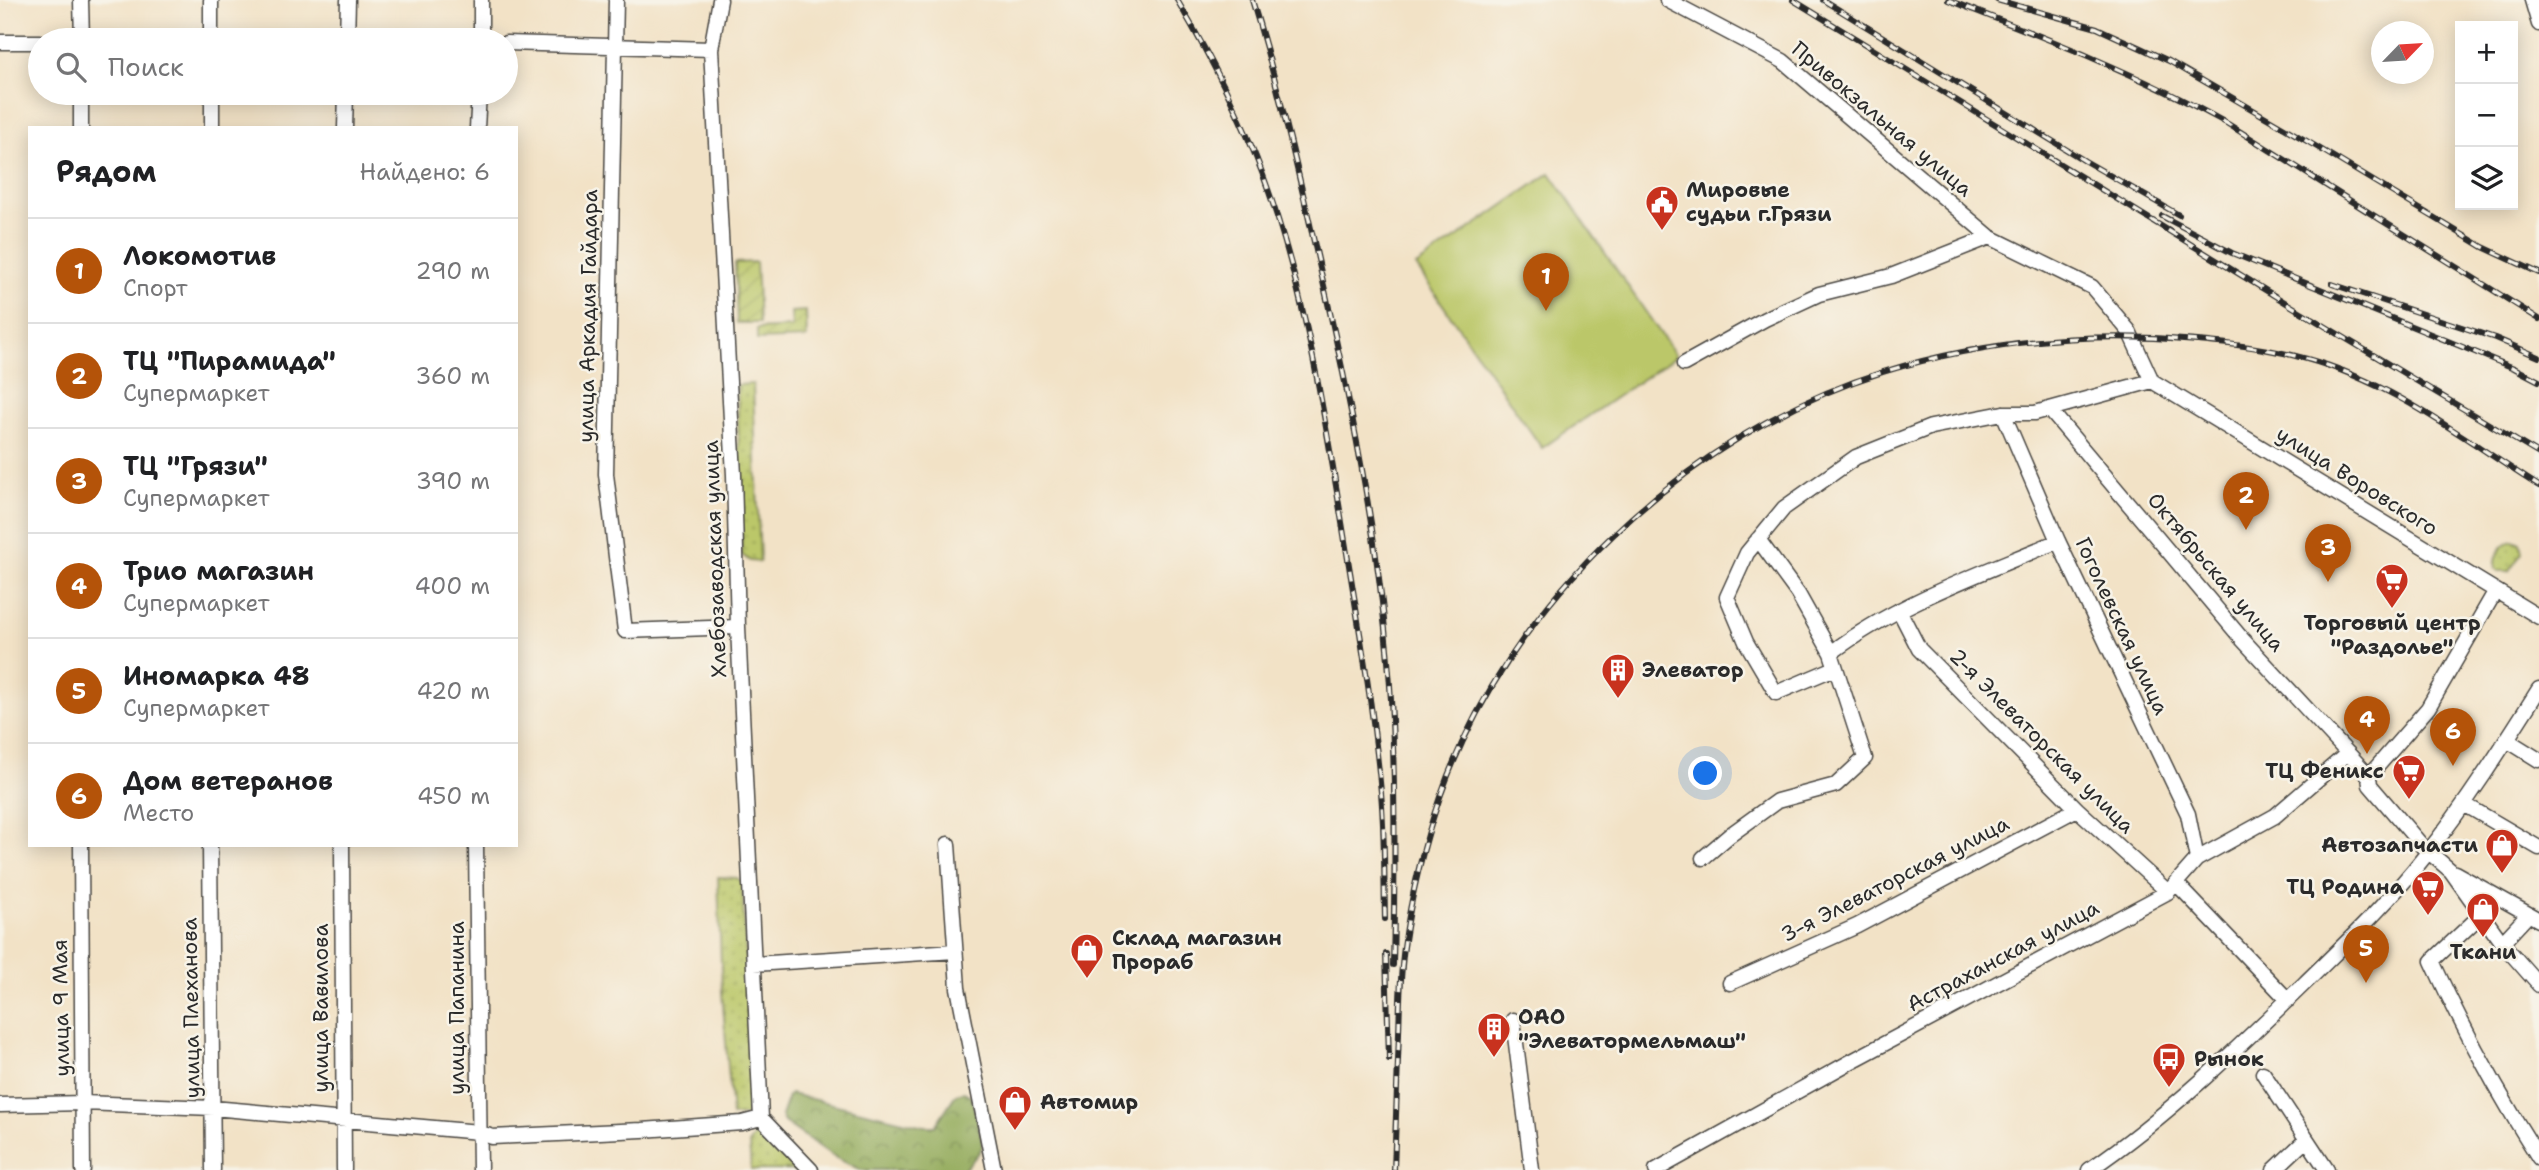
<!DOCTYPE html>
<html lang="ru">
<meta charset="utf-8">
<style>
:root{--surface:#fff;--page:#f6f6f6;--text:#202124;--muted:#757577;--line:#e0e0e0;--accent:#b45309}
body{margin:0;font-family:"Shantell Sans",sans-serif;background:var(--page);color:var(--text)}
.controls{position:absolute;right:21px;top:21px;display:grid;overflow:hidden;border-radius:0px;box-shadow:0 4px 18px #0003}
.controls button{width:63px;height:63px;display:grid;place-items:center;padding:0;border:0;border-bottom:2px solid var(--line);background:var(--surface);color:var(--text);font:35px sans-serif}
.compass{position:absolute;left:2371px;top:21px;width:63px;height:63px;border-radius:50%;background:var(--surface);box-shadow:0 4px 18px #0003;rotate:65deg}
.you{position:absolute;left:1706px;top:774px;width:24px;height:24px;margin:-18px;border:5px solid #fff;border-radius:50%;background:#1a73e8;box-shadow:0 0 0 10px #1a73e833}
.badge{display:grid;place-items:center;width:46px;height:46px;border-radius:50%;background:var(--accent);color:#fff;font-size:23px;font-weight:700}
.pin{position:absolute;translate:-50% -58px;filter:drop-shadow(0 2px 4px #0008)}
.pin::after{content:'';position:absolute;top:37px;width:24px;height:21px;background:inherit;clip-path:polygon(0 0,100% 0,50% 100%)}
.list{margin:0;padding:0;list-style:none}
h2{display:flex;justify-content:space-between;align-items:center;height:91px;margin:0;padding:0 28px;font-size:30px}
h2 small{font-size:23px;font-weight:400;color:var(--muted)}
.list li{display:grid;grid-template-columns:46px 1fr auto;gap:21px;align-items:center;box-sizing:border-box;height:105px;padding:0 28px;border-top:2px solid var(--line)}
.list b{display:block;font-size:26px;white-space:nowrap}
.list p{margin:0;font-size:23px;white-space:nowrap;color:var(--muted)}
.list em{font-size:23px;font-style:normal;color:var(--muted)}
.icon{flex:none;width:38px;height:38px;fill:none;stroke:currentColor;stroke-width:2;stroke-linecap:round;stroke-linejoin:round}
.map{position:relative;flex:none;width:2539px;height:1170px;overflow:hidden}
.search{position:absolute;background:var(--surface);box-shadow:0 4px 18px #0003;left:28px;top:28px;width:490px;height:77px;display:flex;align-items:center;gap:18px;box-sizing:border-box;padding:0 24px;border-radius:38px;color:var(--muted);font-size:26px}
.panel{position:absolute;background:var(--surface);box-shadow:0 4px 18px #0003;left:28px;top:126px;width:490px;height:721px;border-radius:0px}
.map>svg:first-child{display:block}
.grass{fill:url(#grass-dots);stroke:#73794a;stroke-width:2}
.forest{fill:url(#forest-crowns);stroke:#606c44;stroke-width:2}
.garden{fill:url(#garden-furrows);stroke:#73794a;stroke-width:2}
.pitch{fill:#bbc769;stroke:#73794a;stroke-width:2}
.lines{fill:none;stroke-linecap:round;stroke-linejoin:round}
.minor-casing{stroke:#494642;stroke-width:17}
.minor{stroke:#fff;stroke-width:14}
.rail-casing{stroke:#2b2b2b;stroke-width:6}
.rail{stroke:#f7f3e8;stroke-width:3.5;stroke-dasharray:10;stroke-linecap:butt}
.labels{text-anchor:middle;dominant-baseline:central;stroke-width:5;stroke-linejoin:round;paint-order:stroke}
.street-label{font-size:21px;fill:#2b2b2b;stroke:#f7f3e8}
.poi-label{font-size:21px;font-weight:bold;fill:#2b2b2b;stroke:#f7f3e8;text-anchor:start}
</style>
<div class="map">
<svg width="2539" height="1170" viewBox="0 0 2539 1170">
<defs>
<pattern id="grass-dots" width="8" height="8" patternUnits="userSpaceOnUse" patternTransform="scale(1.75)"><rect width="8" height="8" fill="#bbc769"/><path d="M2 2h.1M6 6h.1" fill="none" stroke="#a1ab5b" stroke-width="1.8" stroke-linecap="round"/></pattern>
<pattern id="forest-crowns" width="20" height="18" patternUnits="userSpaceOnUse" patternTransform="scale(1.75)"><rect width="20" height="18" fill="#94ac5d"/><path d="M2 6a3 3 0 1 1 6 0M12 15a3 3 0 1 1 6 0" fill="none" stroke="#798c4d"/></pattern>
<pattern id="garden-furrows" width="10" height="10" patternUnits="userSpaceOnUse" patternTransform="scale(1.75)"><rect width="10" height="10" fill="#bbc769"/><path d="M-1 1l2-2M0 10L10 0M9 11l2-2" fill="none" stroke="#a1ab5b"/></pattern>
</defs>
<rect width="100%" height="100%" fill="#f7f3e8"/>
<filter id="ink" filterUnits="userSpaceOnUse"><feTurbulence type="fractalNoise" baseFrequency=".0143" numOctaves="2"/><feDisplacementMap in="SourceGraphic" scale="14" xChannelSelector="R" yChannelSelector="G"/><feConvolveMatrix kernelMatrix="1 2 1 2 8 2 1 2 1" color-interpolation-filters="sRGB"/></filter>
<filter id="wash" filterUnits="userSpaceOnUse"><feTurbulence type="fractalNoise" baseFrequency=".00686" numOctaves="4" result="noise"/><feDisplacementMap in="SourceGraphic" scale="28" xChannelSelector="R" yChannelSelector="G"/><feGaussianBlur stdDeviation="1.57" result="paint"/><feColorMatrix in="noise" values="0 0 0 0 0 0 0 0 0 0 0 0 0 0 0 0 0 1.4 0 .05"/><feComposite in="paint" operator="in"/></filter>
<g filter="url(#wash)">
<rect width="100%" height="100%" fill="#f2e2c6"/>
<path class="grass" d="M753,384L760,562L750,561L742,555L737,385Z
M2513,540L2520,543L2522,553L2509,571H2497C2490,560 2502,544 2513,540Z
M718,877L737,878L742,882L754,1112L748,1115L732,1116L722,993Z
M754,1136L761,1137L807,1170H751L749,1143Z"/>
<path class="forest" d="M964,1092L971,1096C973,1105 984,1142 982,1147C980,1154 969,1163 964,1170H861L836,1158L784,1122L781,1116L788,1096L791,1094L924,1126H935L956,1094Z"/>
<path class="garden" d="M756,262L759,323H737L735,263Z
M806,311L807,338L757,340V329L792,327L791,312Z"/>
<path class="pitch" d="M1550,173L1676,356L1542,448L1416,266Z"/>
</g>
<g filter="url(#ink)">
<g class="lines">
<defs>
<path id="minor" d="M81,0L82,40
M211,0V40
M616,0L606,474L625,631L738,627
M720,0L711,49L734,475L738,627L761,1118
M1667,0L1783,61L1990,237L2092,287L2129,331L2152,381
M2532,0L2539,24
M347,40L348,0
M481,40V0
M0,42H40
M506,43L711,49
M212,93V128
M81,128V93
M345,128L346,93
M477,128L479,93
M1684,364L1765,319L1819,294L1891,276L1990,237
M2152,381L2539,617
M2049,409L2242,639L2369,776L2370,785L2423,847L2451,871L2502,943L2539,985
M2003,413L2058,541L2188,814L2197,859
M1899,610L1919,649L2077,809L2168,892
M1831,653C1898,602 1981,574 2058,541
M1835,668L1776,693L1746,642L1727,597L1747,553L1784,508L1856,457L1931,427L2003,413H2035L2152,381
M2507,740L2539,760
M2369,776L2428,708L2495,592
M2464,804L2539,848
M948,844L958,988L994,1170
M81,845L83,1170
M210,845L213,1170
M342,845L344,1170
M476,845L480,1170
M1703,858L1730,835L1777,801L1836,785L1865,758L1831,653L1798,594L1758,539
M2455,873L2539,920
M2177,884L2288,1000
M2481,915L2432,961C2463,1029 2499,1095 2539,1158
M2502,943L2528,915
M754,964L955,951
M1730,983L1857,926L2077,809
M1513,1020L1532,1170
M2263,1073L2327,1170
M0,1105L83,1103L213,1108L479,1132L492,1137L642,1130L742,1123L761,1118
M761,1118L811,1170
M1656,1170L1852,1061L2168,892L2197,859L2275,816L2348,753
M2089,1170C2168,1116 2237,1049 2305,983C2347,942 2389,902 2425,856C2467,803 2503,746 2539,689
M2274,1170L2306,1140"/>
</defs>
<use href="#minor" class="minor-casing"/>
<use href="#minor" class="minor"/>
<defs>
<path id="rail" d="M1177,0C1210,56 1240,114 1263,175C1306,293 1325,418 1345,541C1358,621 1372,701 1380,782C1385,827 1384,874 1385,919
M1252,0C1280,91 1301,184 1322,277C1354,417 1382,557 1391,700C1396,789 1395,877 1393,965
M1793,0L2288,304L2539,454
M1823,0L2085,161L2179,215
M1948,0C2046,38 2137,73 2228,124L2539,319
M1997,0L2097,28L2169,61L2317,147L2483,247L2539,273
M2162,216L2232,253L2514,368L2539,381
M2332,284L2495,338L2539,357
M1386,954L1389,1059
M1394,1170C1396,1124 1397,1079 1399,1033C1400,1004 1400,975 1404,947C1411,896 1423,846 1440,797C1508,603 1687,433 1883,372C1971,345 2063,334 2154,338C2205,341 2258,345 2307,359C2394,383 2464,439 2539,486"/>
</defs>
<use href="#rail" class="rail-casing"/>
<use href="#rail" class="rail"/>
</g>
</g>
<defs>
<symbol id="civic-pin" viewBox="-11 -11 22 30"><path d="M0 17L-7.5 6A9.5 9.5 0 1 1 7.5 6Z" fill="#c8321e" stroke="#f7f3e8"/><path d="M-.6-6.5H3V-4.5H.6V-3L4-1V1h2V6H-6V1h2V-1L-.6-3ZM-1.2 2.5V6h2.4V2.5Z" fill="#fff"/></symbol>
<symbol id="supermarket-pin" viewBox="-11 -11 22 30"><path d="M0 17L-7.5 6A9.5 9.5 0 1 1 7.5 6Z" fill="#c8321e" stroke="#f7f3e8"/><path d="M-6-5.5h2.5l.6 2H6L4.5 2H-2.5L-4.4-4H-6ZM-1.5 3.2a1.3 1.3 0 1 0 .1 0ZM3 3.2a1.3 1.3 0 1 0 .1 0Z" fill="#fff"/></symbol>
<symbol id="building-pin" viewBox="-11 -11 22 30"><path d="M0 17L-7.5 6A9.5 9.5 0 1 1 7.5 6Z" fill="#c8321e" stroke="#f7f3e8"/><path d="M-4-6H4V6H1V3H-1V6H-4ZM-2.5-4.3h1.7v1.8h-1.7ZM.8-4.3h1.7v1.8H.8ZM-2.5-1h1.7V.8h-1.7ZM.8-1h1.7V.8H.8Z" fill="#fff"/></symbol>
<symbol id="shop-pin" viewBox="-11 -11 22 30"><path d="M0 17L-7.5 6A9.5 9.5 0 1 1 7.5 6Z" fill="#c8321e" stroke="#f7f3e8"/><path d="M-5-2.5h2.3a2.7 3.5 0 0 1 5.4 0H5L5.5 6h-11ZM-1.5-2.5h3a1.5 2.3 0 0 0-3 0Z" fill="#fff"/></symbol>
<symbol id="bus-pin" viewBox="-11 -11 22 30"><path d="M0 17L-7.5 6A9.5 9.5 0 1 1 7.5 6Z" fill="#c8321e" stroke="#f7f3e8"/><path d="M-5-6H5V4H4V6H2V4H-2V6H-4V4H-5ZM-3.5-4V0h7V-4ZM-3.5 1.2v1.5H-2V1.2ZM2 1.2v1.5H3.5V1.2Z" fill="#fff"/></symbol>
</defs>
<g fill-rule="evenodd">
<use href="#civic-pin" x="1643" y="183" width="38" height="52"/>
<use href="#supermarket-pin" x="2373" y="561" width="38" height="52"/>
<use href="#building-pin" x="1599" y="651" width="38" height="52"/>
<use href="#supermarket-pin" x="2390" y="752" width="38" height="52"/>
<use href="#shop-pin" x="2483" y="826" width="38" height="52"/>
<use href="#supermarket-pin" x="2409" y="868" width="38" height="52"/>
<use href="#shop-pin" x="2464" y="890" width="38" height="52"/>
<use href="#shop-pin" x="1068" y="931" width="38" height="52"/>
<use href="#building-pin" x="1475" y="1010" width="38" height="52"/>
<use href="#bus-pin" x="2150" y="1040" width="38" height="52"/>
<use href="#shop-pin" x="996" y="1083" width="38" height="52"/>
</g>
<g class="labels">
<g class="street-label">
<text transform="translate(1882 119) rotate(40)">Привокзальная улица</text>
<text transform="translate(588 316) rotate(-89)">улица Аркадия Гайдара</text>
<text transform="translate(2357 481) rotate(32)">улица Воровского</text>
<text transform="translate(715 559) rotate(-92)">Хлебозаводская улица</text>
<text transform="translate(2216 572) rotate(50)">Октябрьская улица</text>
<text transform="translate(2122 626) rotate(65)">Гоголевская улица</text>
<text transform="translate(2042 741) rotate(45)">2-я Элеваторская улица</text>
<text transform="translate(1895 879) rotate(-27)">3-я Элеваторская улица</text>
<text transform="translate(2003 956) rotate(-28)">Астраханская улица</text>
<text transform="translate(61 1008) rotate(-91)">улица 9 Мая</text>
<text transform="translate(191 1008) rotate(-91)">улица Плеханова</text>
<text transform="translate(321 1008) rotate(-90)">улица Вавилова</text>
<text transform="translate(457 1008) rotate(-90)">улица Папанина</text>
</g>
<g class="poi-label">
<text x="1686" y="190">Мировые<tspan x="1686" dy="24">судьи г.Грязи</tspan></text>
<text x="2392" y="623" text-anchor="middle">Торговый центр<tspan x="2392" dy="24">"Раздолье"</tspan></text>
<text x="1642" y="670">Элеватор</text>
<text x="2384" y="771" text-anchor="end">ТЦ Феникс</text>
<text x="2478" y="845" text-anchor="end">Автозапчасти</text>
<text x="2404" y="887" text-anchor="end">ТЦ Родина</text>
<text x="1112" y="938">Склад магазин<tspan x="1112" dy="24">Прораб</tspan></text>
<text x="2483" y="952" text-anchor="middle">Ткани</text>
<text x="1518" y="1017">ОАО<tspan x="1518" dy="24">"Элеватормельмаш"</tspan></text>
<text x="2194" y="1059">Рынок</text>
<text x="1040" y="1102">Автомир</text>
</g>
</g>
</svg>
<div class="controls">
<button>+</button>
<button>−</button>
<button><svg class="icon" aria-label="layers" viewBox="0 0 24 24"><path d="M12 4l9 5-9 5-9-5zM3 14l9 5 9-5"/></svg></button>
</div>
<svg class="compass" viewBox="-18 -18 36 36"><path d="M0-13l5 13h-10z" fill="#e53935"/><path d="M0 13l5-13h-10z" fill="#757577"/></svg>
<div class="you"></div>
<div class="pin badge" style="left:1546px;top:311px">1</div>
<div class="pin badge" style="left:2246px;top:530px">2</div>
<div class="pin badge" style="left:2328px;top:582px">3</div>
<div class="pin badge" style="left:2367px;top:754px">4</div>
<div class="pin badge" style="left:2366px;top:983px">5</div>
<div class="pin badge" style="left:2453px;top:766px">6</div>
<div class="search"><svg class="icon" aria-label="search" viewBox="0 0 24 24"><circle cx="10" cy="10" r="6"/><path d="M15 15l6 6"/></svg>Поиск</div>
<section class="panel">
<h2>Рядом<small>Найдено: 6</small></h2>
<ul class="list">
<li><span class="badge">1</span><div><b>Локомотив</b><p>Спорт</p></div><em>290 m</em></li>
<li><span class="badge">2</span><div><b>ТЦ &quot;Пирамида&quot;</b><p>Супермаркет</p></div><em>360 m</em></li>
<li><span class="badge">3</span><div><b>ТЦ &quot;Грязи&quot;</b><p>Супермаркет</p></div><em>390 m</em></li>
<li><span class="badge">4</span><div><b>Трио магазин</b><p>Супермаркет</p></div><em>400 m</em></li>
<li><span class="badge">5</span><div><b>Иномарка 48</b><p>Супермаркет</p></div><em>420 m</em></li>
<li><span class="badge">6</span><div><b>Дом ветеранов</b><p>Место</p></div><em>450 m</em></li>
</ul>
</section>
</div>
